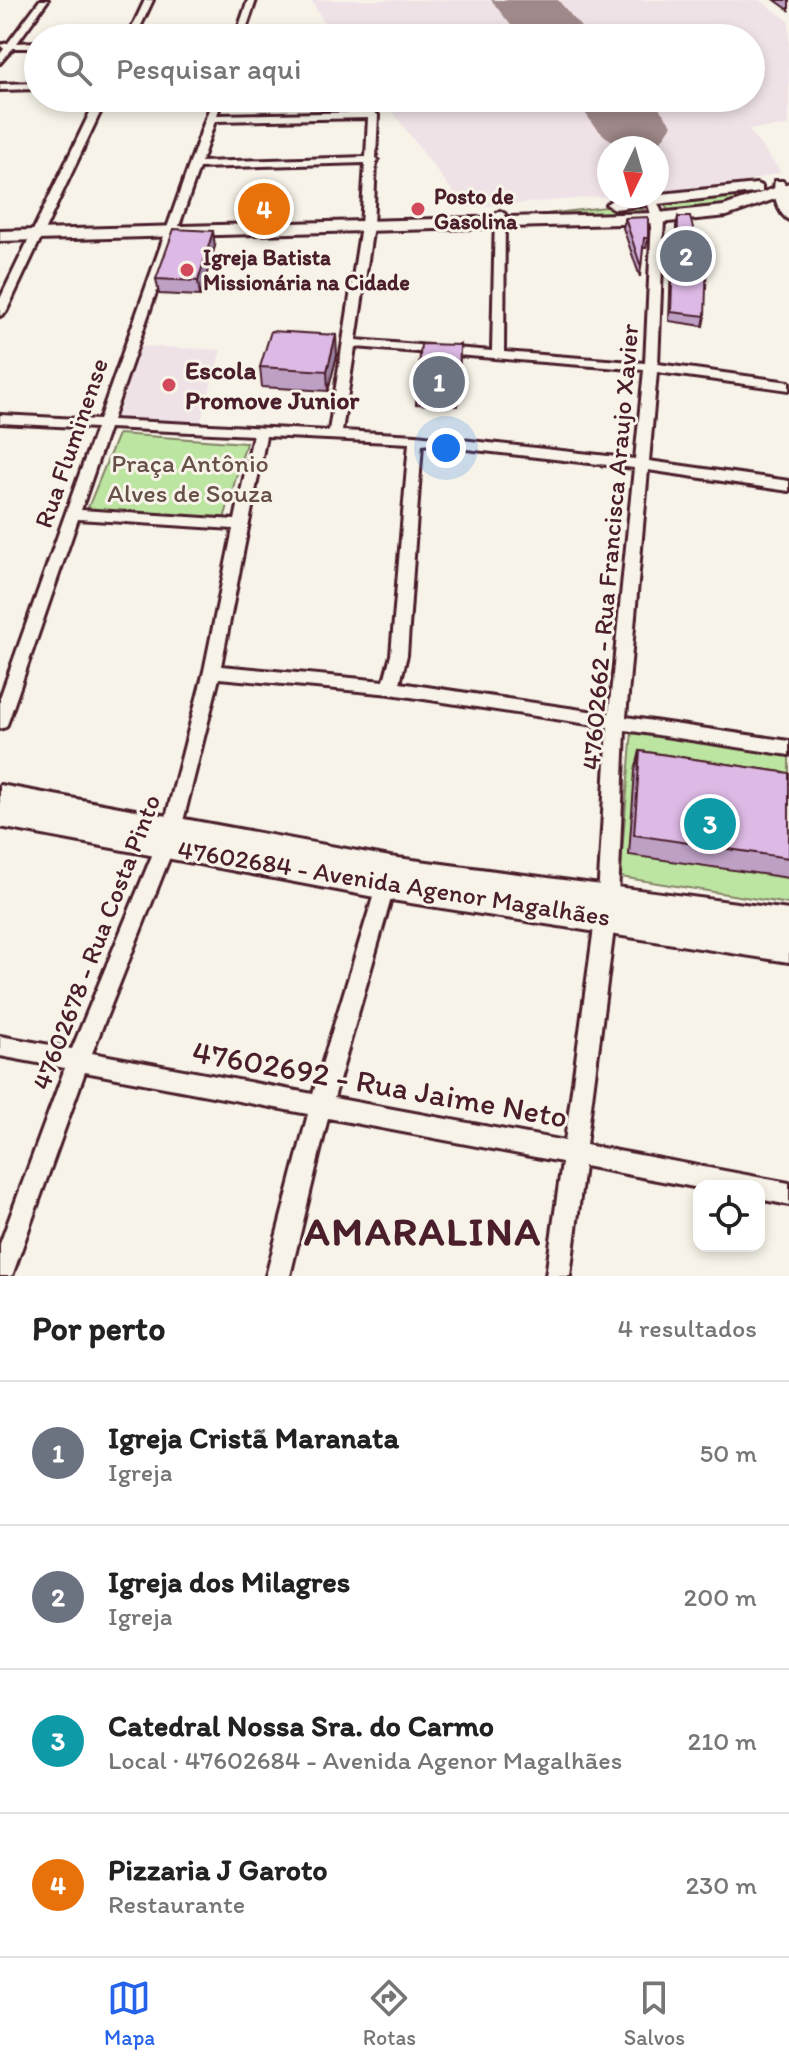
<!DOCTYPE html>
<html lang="pt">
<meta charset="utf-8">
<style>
:root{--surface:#fff;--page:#f2f2f2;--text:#222;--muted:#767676;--line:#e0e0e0;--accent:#2563eb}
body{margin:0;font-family:Itim,sans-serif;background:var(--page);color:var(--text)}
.controls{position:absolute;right:24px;bottom:24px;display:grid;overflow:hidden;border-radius:16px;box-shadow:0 4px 12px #0003}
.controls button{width:72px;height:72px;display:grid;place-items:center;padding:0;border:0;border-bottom:2px solid var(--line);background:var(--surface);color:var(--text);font:40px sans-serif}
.compass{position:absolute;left:597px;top:136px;width:72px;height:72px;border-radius:50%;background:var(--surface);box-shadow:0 4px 12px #0003;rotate:185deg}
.you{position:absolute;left:446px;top:448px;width:28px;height:28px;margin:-20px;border:6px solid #fff;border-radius:50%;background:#1a73e8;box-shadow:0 0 0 12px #1a73e833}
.badge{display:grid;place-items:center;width:52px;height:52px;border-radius:50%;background:var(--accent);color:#fff;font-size:26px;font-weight:700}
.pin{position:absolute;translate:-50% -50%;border:4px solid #fff;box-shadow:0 2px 8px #0006}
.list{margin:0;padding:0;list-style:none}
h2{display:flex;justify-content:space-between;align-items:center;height:104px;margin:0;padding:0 32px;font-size:34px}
h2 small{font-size:26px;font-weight:400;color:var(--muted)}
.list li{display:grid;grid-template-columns:52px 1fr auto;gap:24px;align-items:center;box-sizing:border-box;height:144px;padding:0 32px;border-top:2px solid var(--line)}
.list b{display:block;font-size:30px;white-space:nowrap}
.list p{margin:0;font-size:26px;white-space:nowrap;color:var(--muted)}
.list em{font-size:26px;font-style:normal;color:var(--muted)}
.icon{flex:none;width:44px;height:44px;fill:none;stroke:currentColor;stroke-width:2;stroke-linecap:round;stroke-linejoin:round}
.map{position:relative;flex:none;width:789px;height:1276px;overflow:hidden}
.search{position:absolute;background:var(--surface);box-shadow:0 4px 12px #0003;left:24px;right:24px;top:24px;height:88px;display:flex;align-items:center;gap:20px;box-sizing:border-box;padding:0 28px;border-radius:44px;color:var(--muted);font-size:30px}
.sheet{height:680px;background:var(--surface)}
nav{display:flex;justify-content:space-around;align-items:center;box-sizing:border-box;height:112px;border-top:2px solid var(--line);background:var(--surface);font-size:22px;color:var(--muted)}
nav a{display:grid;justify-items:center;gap:4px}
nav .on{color:var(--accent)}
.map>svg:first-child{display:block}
.built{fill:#efe2e7}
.green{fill:#bce5a1;stroke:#838266;stroke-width:2}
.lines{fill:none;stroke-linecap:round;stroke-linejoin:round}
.runway{fill:#a0898a;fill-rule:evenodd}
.street-casing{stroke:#4a1f2b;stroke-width:6}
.secondary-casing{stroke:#4a1f2b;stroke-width:6}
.street{fill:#f7f3e8;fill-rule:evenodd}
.secondary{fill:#f7f3e8;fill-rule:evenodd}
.wall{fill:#bea0c5;stroke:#4a1f2b;stroke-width:2}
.shaded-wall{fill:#9b82a0;stroke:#4a1f2b;stroke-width:2}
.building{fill:#ddbae5;stroke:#4a1f2b;stroke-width:2}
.poi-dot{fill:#d1495b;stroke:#f7f3e8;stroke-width:3}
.labels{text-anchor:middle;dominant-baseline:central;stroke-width:6;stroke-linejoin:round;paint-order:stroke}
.far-poi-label{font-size:22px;font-weight:bold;fill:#4a1f2b;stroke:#f7f3e8;text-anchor:start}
.poi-label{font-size:26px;font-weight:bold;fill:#4a1f2b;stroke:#f7f3e8;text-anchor:start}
.street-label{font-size:26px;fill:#4a1f2b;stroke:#f7f3e8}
.park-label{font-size:26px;fill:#665048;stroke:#f7f3e8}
.near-street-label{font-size:32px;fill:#4a1f2b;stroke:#f7f3e8}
.near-district-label{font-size:40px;font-weight:bold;letter-spacing:2px;fill:#4a1f2b;stroke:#f7f3e8}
</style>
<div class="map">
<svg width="789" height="1276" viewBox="0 0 789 1276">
<rect width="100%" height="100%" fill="#f7f3e8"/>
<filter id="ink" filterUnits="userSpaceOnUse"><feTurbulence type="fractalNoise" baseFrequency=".0125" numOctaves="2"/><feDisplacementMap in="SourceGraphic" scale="16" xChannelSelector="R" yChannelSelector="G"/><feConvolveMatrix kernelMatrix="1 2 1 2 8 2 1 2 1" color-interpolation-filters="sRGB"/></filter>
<g filter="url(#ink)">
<path class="built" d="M311,0H760L789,21V126L748,129L781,172L746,182L657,192V148H609V196H612L465,208L382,98H751V38H333Z
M140,346L221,350L199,427L116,420Z"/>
<path class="green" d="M737,196L751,198L727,207L677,213L670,212L664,205Z
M614,206H628L648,211V214L533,218L530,216Z
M118,434L246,443L224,519L87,510Z
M632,730L789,753V904L620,877Z"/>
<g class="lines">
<path class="runway" d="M491,0H558L590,38H521Z
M575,98H651L672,125L661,141C611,153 602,138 575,98Z"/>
<defs>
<path id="street" d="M40,0H48L17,43L38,42V48H13L0,63V54L4,49L0,45L8,43Z
M145,0H153L135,38H127Z
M248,0H256L243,38H235Z
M38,83V89L0,90V84Z
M97,98H107L6,312L0,316V299Z
M213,98H223L217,115L373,112L378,115L376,158L378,160L376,162L373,226L356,340L492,351L495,214L500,211L505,214L504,352L645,363L652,218L647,201L652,198L657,201L664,218L658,364L789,382V390L657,372L649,461L789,481V491L648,470L626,717L789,741V755L625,730L618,898L586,1145L789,1183V1205L759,1199V1186L699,1188L584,1166L570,1276H546L562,1162L328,1118L290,1276H266L308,1114L85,1072L12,1276H0V1244L65,1068L0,1056V1036L72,1049L163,829L204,671L233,529L78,519L8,722L6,727L0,729V698L96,428L0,423V415L99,420ZM368,118L366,157L201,162L215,121ZM365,163L361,226L329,431L112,420L199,168ZM355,347L644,370L635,459L416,435L342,431ZM109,428L253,435L235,520L81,510ZM266,436L409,443L391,655L384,681L221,666ZM422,444L634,468L609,714L400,683L407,655ZM219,678L391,694L608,727L598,898L565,1141L334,1098L396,881L394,875L387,873L380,875L378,881L313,1094L92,1053L181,829Z
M775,181H783L789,193V220C778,214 772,193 775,181Z"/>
<path id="secondary" d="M789,183V194L727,216L658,223L0,241V231L658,213L724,206Z
M756,184L762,186V192L614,209L606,204L614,199Z
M0,785L390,857L789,910V962L385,899L0,827Z"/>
</defs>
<use href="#street" class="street-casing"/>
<use href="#secondary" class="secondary-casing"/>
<use href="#street" class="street"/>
<use href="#secondary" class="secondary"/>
</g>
<path class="wall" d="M775,0H789V10Z
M279,201L278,219H262L261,205Z
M678,217L702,260L705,316L703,326L669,321L671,265L673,256L676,257V226Z
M625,218L648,238L646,248H643L640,277L623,228Z
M215,246L200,296L159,294L156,279Z
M460,345L458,406L416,404L417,389Z
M337,355L328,391L262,387L260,367Z
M640,751L789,773V878L629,855L635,771Z"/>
<path class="shaded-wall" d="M278,187L279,201L278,219L277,204Z
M213,231L215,246L200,296L198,281Z
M336,335L337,355L328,391L327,371Z"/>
<path class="building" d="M278,187L277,204L261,205L263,188Z
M648,217V238H644L641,267L625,218Z
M678,217H690L702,260H707L705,316L671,312L673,256L677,257Z
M174,229L213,231L198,281L156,279Z
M271,331L336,335L327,371L260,367Z
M421,344L460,345L459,390L417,389Z
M640,751L789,773V858L634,835Z"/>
</g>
<g class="poi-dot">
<circle cx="418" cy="209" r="8"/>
<circle cx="187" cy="270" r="8"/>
<circle cx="169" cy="385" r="8"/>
</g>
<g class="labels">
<g class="far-poi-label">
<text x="434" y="196">Posto de<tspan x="434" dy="25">Gasolina</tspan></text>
<text x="203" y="257">Igreja Batista<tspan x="203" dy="25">Missionária na Cidade</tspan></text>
</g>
<g class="poi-label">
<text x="185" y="370">Escola<tspan x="185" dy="30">Promove Junior</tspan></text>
</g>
<g class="street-label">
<text transform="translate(71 443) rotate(-71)">Rua Fluminense</text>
<text transform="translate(610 547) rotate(-85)">47602662 - Rua Francisca Araujo Xavier</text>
<text transform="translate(394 883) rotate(9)">47602684 - Avenida Agenor Magalhães</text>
<text transform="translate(96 942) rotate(-69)">47602678 - Rua Costa Pinto</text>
</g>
<g class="park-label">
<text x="190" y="463">Praça Antônio<tspan x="190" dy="30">Alves de Souza</tspan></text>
</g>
<g class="near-street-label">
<text transform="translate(380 1084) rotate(10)">47602692 - Rua Jaime Neto</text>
</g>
<g class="near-district-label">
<text x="423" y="1231">AMARALINA</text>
</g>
</g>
</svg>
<div class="controls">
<button><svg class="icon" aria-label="locate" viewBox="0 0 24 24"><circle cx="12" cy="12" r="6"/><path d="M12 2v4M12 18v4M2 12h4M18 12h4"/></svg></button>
</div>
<svg class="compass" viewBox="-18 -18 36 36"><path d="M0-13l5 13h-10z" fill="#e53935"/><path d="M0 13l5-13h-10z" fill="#767676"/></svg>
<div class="you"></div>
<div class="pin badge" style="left:439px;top:382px;background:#6b7280">1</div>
<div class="pin badge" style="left:686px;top:256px;background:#6b7280">2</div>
<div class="pin badge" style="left:710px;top:824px;background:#0f9aa8">3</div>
<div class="pin badge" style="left:264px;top:209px;background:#e8710a">4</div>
<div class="search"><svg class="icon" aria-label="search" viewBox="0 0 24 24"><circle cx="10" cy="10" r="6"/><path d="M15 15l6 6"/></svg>Pesquisar aqui</div>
</div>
<section class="sheet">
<h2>Por perto<small>4 resultados</small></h2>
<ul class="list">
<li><span class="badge" style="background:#6b7280">1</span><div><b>Igreja Cristã Maranata</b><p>Igreja</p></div><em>50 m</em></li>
<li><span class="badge" style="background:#6b7280">2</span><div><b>Igreja dos Milagres</b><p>Igreja</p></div><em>200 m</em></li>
<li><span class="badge" style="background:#0f9aa8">3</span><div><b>Catedral Nossa Sra. do Carmo</b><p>Local · 47602684 - Avenida Agenor Magalhães</p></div><em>210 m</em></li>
<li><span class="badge" style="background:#e8710a">4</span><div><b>Pizzaria J Garoto</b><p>Restaurante</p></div><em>230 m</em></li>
</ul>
</section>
<nav>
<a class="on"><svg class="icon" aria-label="map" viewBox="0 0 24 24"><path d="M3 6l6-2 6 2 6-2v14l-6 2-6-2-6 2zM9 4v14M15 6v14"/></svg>Mapa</a>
<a><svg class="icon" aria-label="directions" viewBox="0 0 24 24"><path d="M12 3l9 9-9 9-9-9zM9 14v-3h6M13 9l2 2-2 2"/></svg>Rotas</a>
<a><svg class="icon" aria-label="saved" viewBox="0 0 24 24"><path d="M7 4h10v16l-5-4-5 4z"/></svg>Salvos</a>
</nav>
